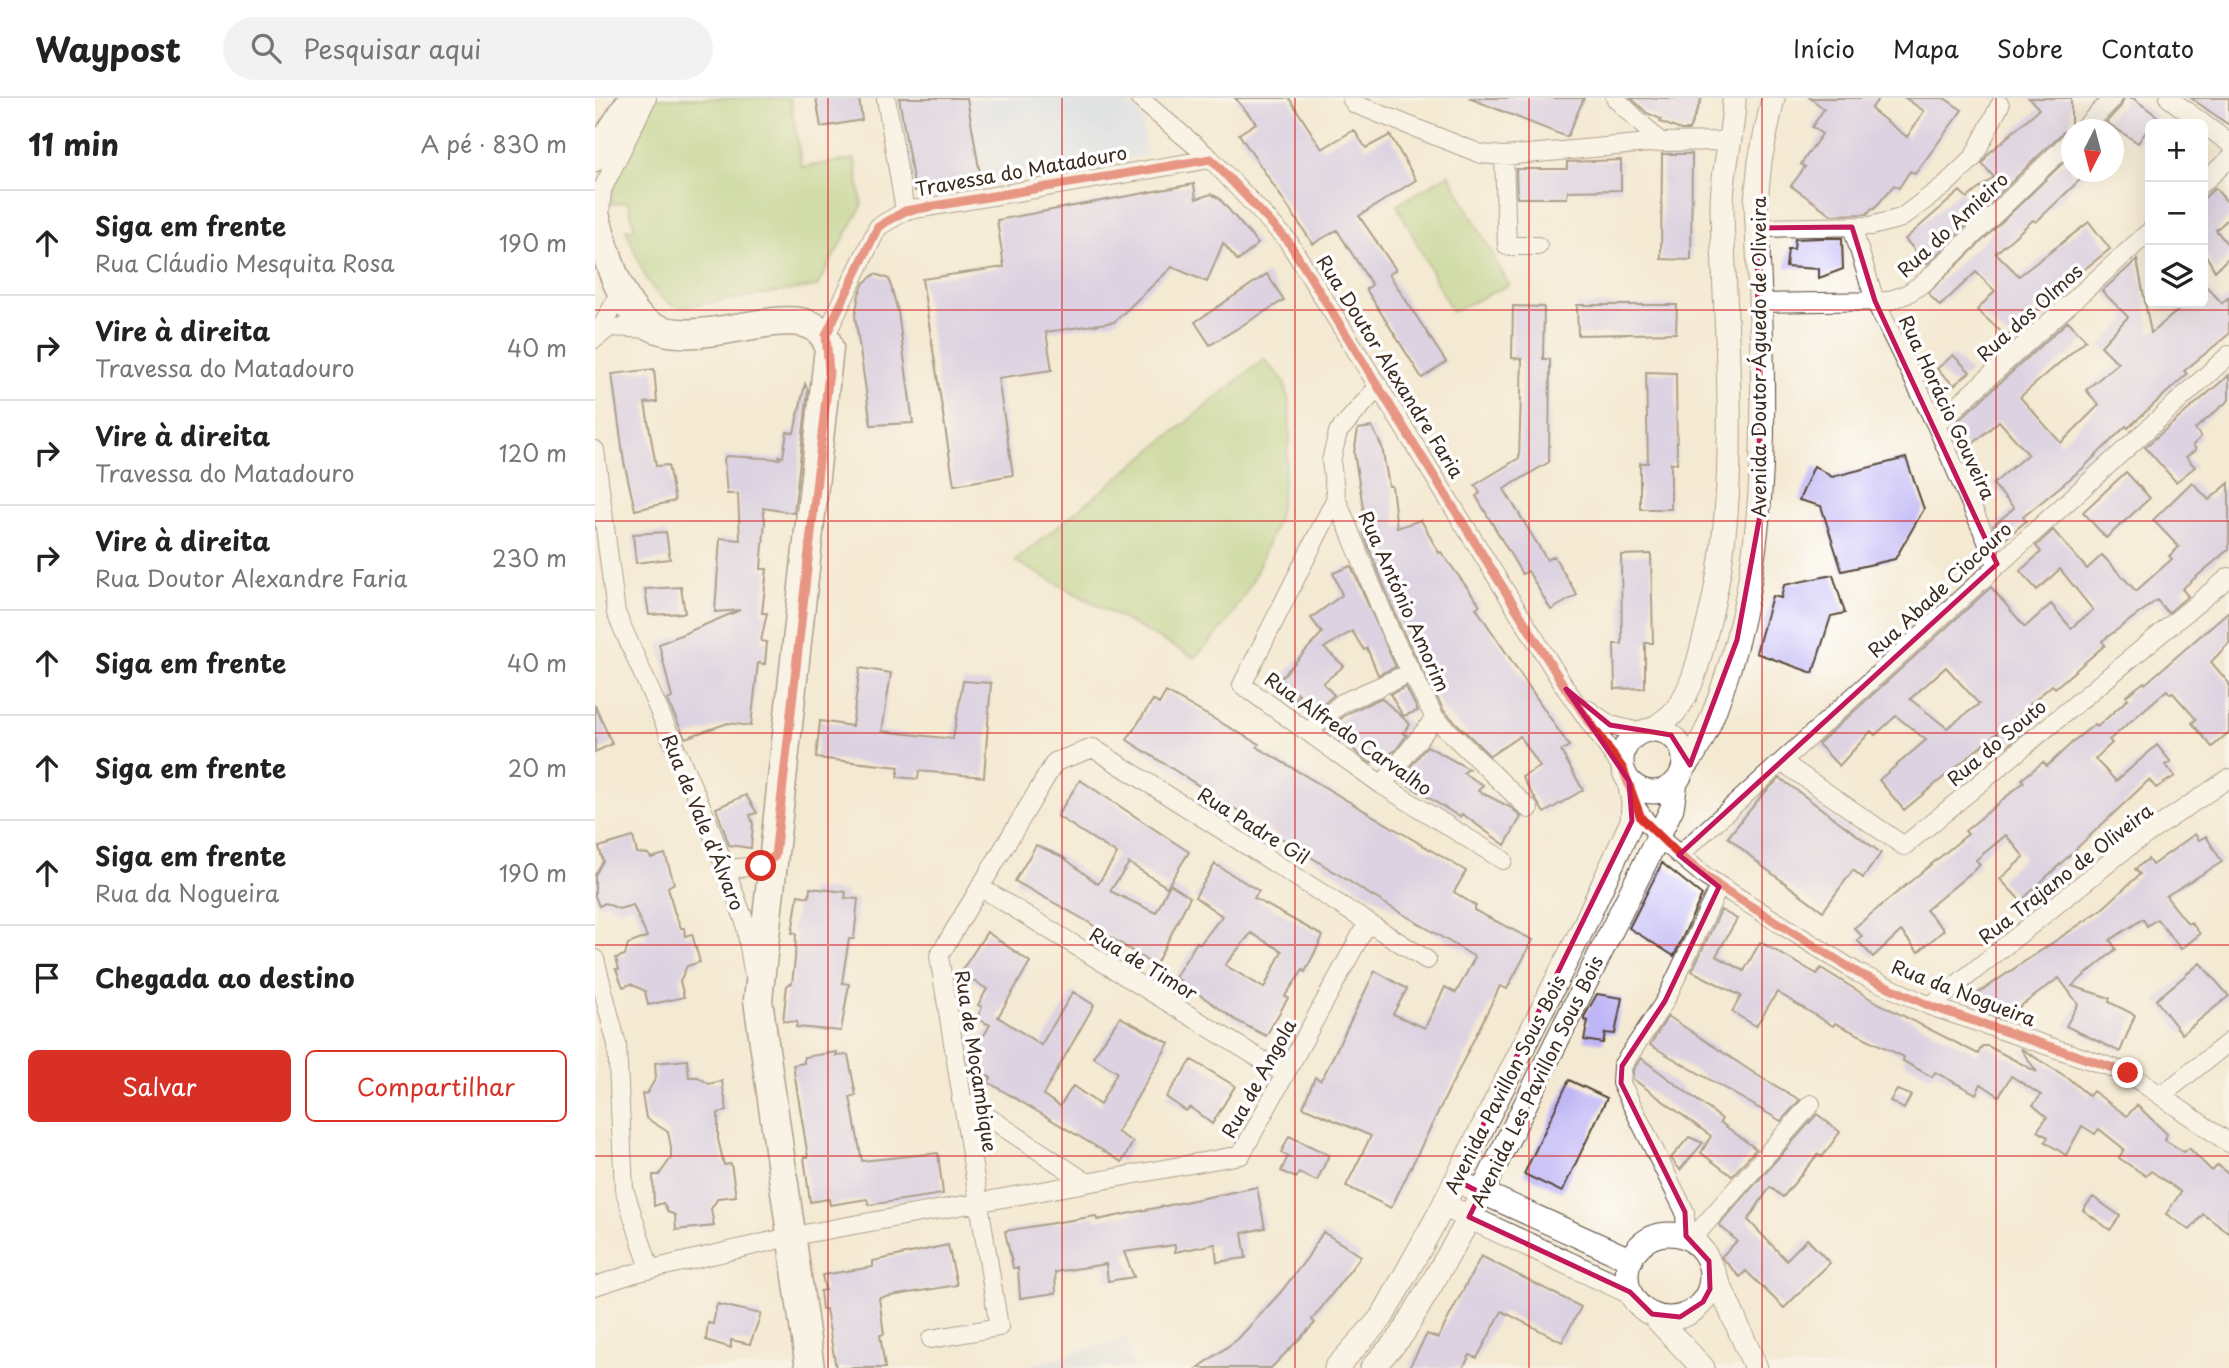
<!DOCTYPE html>
<html lang="pt">
<meta charset="utf-8">
<style>
:root{--surface:#fff;--page:#f2f2f2;--text:#222;--muted:#767676;--line:#e0e0e0;--accent:#d93025}
body{margin:0;font-family:"Playpen Sans",sans-serif;background:var(--page);color:var(--text)}
.controls{position:absolute;right:21px;top:21px;display:grid;overflow:hidden;border-radius:10px;box-shadow:0 7px 28px #0002}
.controls button{width:63px;height:63px;display:grid;place-items:center;padding:0;border:0;border-bottom:2px solid var(--line);background:var(--surface);color:var(--text);font:35px sans-serif}
.compass{position:absolute;left:1466px;top:21px;width:63px;height:63px;border-radius:50%;background:var(--surface);box-shadow:0 7px 28px #0002;rotate:186deg}
.stop{position:absolute;width:21px;height:21px;margin:-16px;border:5px solid #d93025;border-radius:50%;background:#fff}
.stop.end{background:#d93025;border-color:#fff;box-shadow:0 2px 7px #0008}
.list{margin:0;padding:0;list-style:none}
h2{display:flex;justify-content:space-between;align-items:center;height:91px;margin:0;padding:0 28px;font-size:30px}
h2 small{font-size:23px;font-weight:400;color:var(--muted)}
.list li{display:grid;grid-template-columns:46px 1fr auto;gap:21px;align-items:center;box-sizing:border-box;height:105px;padding:0 28px;border-top:2px solid var(--line)}
.list b{display:block;font-size:26px;white-space:nowrap}
.list p{margin:0;font-size:23px;white-space:nowrap;color:var(--muted)}
.list em{font-size:23px;font-style:normal;color:var(--muted)}
.actions{display:flex;gap:14px;padding:21px 28px}
.actions a{flex:1;padding:16px 0;border:2px solid var(--accent);border-radius:10px;text-align:center;font-size:24px;color:var(--accent)}
.actions .main{background:var(--accent);color:#fff}
.icon{flex:none;width:38px;height:38px;fill:none;stroke:currentColor;stroke-width:2;stroke-linecap:round;stroke-linejoin:round}
.map{position:relative;flex:none;width:1634px;height:1270px;overflow:hidden}
header{display:flex;align-items:center;gap:42px;box-sizing:border-box;height:98px;padding:0 35px;background:var(--surface);border-bottom:2px solid var(--line)}
header strong{font-size:33px}
nav{display:flex;gap:38px;margin-inline-start:auto;font-size:24px}
.search{width:490px;height:63px;background:var(--page);display:flex;align-items:center;gap:18px;box-sizing:border-box;padding:0 24px;border-radius:38px;color:var(--muted);font-size:26px}
main{display:flex}
aside{flex:1;background:var(--surface)}
.map>svg:first-child{display:block}
.built{fill:#cbdcf9}
.industrial{fill:#b7c5de}
.green{fill:#a7cc76;stroke:#717b4a;stroke-width:2}
.building{fill:#bfb6f5;fill-rule:evenodd}
.lines{fill:none;stroke-linecap:round;stroke-linejoin:round}
.minor-casing{stroke:#574739;stroke-width:20}
.tertiary-casing{stroke:#574739;stroke-width:25}
.primary-casing{stroke:#574739;stroke-width:31}
.minor{stroke:#fff;stroke-width:18}
.tertiary{stroke:#fff;stroke-width:23}
.primary{stroke:#fff;stroke-width:28}
.route{stroke:#d93025;stroke-width:9}
.marked{fill:none;stroke:#c2185b;stroke-width:5;stroke-linejoin:round}
.grid{fill:none;stroke:#d62828;stroke-width:2;stroke-opacity:0.55}
.labels{text-anchor:middle;dominant-baseline:central;stroke-width:7;stroke-linejoin:round;paint-order:stroke}
.street-label{font-size:19px;fill:#3b2a1e;stroke:#fff}
</style>
<header>
<strong>Waypost</strong>
<div class="search"><svg class="icon" aria-label="search" viewBox="0 0 24 24"><circle cx="10" cy="10" r="6"/><path d="M15 15l6 6"/></svg>Pesquisar aqui</div>
<nav><a>Início</a><a>Mapa</a><a>Sobre</a><a>Contato</a></nav>
</header>
<main>
<aside>
<h2>11 min<small>A pé · 830 m</small></h2>
<ul class="list">
<li><svg class="icon" aria-label="ahead" viewBox="0 0 24 24"><path d="M12 20V5M6 11l6-6 6 6"/></svg><div><b>Siga em frente</b><p>Rua Cláudio Mesquita Rosa</p></div><em>190 m</em></li>
<li><svg class="icon" aria-label="right" viewBox="0 0 24 24"><path d="M7 20v-9h11M14 6l5 5-5 5"/></svg><div><b>Vire à direita</b><p>Travessa do Matadouro</p></div><em>40 m</em></li>
<li><svg class="icon" aria-label="right" viewBox="0 0 24 24"><path d="M7 20v-9h11M14 6l5 5-5 5"/></svg><div><b>Vire à direita</b><p>Travessa do Matadouro</p></div><em>120 m</em></li>
<li><svg class="icon" aria-label="right" viewBox="0 0 24 24"><path d="M7 20v-9h11M14 6l5 5-5 5"/></svg><div><b>Vire à direita</b><p>Rua Doutor Alexandre Faria</p></div><em>230 m</em></li>
<li><svg class="icon" aria-label="ahead" viewBox="0 0 24 24"><path d="M12 20V5M6 11l6-6 6 6"/></svg><div><b>Siga em frente</b></div><em>40 m</em></li>
<li><svg class="icon" aria-label="ahead" viewBox="0 0 24 24"><path d="M12 20V5M6 11l6-6 6 6"/></svg><div><b>Siga em frente</b></div><em>20 m</em></li>
<li><svg class="icon" aria-label="ahead" viewBox="0 0 24 24"><path d="M12 20V5M6 11l6-6 6 6"/></svg><div><b>Siga em frente</b><p>Rua da Nogueira</p></div><em>190 m</em></li>
<li><svg class="icon" aria-label="arrive" viewBox="0 0 24 24"><path d="M6 21V4h12l-3 4 3 4H6"/></svg><div><b>Chegada ao destino</b></div></li>
</ul>
<div class="actions"><a class="main">Salvar</a><a>Compartilhar</a></div>
</aside>
<div class="map">
<svg width="1634" height="1270" viewBox="0 0 1634 1270">
<rect width="100%" height="100%" fill="#fff"/>
<filter id="ink" filterUnits="userSpaceOnUse"><feTurbulence type="fractalNoise" baseFrequency=".0143" numOctaves="2"/><feDisplacementMap in="SourceGraphic" scale="14" xChannelSelector="R" yChannelSelector="G"/><feConvolveMatrix kernelMatrix="1 2 1 2 8 2 1 2 1" color-interpolation-filters="sRGB"/></filter>
<filter id="wash" filterUnits="userSpaceOnUse"><feTurbulence type="fractalNoise" baseFrequency=".00686" numOctaves="4" result="noise"/><feDisplacementMap in="SourceGraphic" scale="28" xChannelSelector="R" yChannelSelector="G"/><feGaussianBlur stdDeviation="1.57" result="paint"/><feColorMatrix in="noise" values="0 0 0 0 0 0 0 0 0 0 0 0 0 0 0 0 0 1.4 0 .05"/><feComposite in="paint" operator="in"/></filter>
<g filter="url(#wash)">
<rect width="100%" height="100%" fill="#f4e9d2"/>
<path class="built" d="M304,0H526L546,17L552,57L320,93Z"/>
<path class="industrial" d="M532,1239L539,1270H427Z"/>
<path class="green" d="M61,0H195L207,69L260,61L267,108L222,188L87,209C53,205 42,158 31,131L40,132L33,104L16,106C16,69 44,32 61,0Z
M854,76L914,187L857,214L802,107Z
M669,261L689,283L694,303L695,336L683,421L657,484L632,525L600,560L420,463Z"/>
<g id="blocks">
<path class="building" d="M221,0H264L267,22L226,29Z
M304,0H372L386,82L320,93Z
M640,0H694L727,51L759,32L771,50L795,37L821,82L764,118L801,172L794,176L851,264L827,280L771,191L777,187L742,132L718,146L644,36L661,25Z
M874,0H989L972,39Z
M1036,0H1107L1094,32H1086L1065,24L1066,21L1052,15Z
M1215,0H1284L1276,11L1312,39L1329,13L1310,0H1349L1367,12L1320,76L1315,73L1304,90L1299,87L1279,111L1277,110L1272,116L1237,117L1196,88L1210,69L1206,66L1227,36L1217,29L1229,11Z
M1434,0H1476V31L1468,34L1332,166L1310,141L1365,93L1372,100L1399,79L1387,66L1393,56L1444,11Z
M1529,0H1538L1562,18L1543,45L1511,24L1526,8Z
M1596,0H1634V27Z
M1067,56H1097L1096,162L1066,161Z
M1476,57V74H1493L1441,124L1438,122L1401,155L1424,178L1494,124L1515,151L1449,203L1412,239L1382,212L1400,193L1381,174L1345,208L1333,195Z
M1026,62V92L973,93L972,100H922L921,71H972V64Z
M599,86L601,101L616,96L624,100L663,146L643,163L628,145L612,184L577,169L519,224L451,234L457,272L403,280L418,377L359,387L327,181L409,169L402,122Z
M1620,90L1634,106V120L1621,132L1634,148V159L1620,173L1608,152V101Z
M1226,140H1247L1248,171L1224,180V171L1191,169L1193,151H1199L1200,141Z
M1542,162L1556,235L1592,205H1608V185L1627,205L1634,199V236L1589,273L1592,276L1533,330L1531,328L1488,370L1428,419L1431,423L1409,442L1398,428L1419,410L1398,386L1433,356L1404,323L1373,350L1355,330L1473,223L1491,242L1425,299L1466,345L1504,307L1491,292L1523,265L1506,248L1533,219L1507,193Z
M280,176L294,181L303,214L318,325L276,327L260,218L264,196L269,185Z
M672,176L689,202L615,247L600,224Z
M982,207H1082L1081,235L983,237Z
M918,208L949,209L948,261H955L954,364L909,391L952,462L959,458L982,497L956,512L933,473L927,476L881,398L885,395L880,387L924,360L927,261L917,260Z
M1358,257L1375,274L1359,287L1342,271Z
M59,271L62,304L50,305L61,368L73,367L80,403L40,412L29,364L17,276Z
M1051,274L1081,275L1082,365H1076V411H1045V365H1053Z
M1634,277V302L1600,331L1606,339L1598,347L1601,352L1591,359L1600,369L1581,384L1550,349Z
M210,286L213,292L199,415L168,410L170,423L166,471H172L167,515H172L166,543L172,544L170,566L163,565L156,628L133,625L90,640L72,602L77,600L64,546L145,512L120,514L125,440L145,442L143,396H132L129,361L131,358L185,361L184,358L188,359L192,334L199,335Z
M777,329L787,349L794,388H797L802,430L826,422L844,455L846,454L885,507L881,510L974,648L966,653L988,692L949,715L927,679L945,669L925,638L895,658L849,613L806,530L768,435L772,433L759,355L763,331Z
M1311,360L1329,411L1300,461L1247,473L1226,408L1204,402L1219,368L1237,379Z
M1531,374L1555,400L1511,440L1488,414Z
M1597,384L1614,402L1634,385V451L1587,491L1593,498L1573,515L1562,502L1507,543L1510,547L1460,590L1457,587L1419,620L1430,633L1412,648L1402,635L1309,712L1284,682L1331,642L1301,618L1280,637L1276,633L1244,668L1223,646L1396,489L1430,529L1456,506L1476,530L1498,512L1465,471L1442,492L1425,473L1446,454L1441,448L1458,432L1492,471L1507,457L1541,493L1577,461L1574,458L1584,449L1558,422ZM1351,569L1384,606L1352,630L1315,601Z
M71,434L75,461L41,465L38,436Z
M1056,456L1058,545H1050V590L1020,591L1019,546H1027L1026,457Z
M756,468L801,569L783,577L772,550L769,552L757,533L729,550L749,568L728,585L739,597L717,616L699,601L704,596L685,581L727,535L716,520L747,497L738,475Z
M1238,477L1250,515L1236,518L1218,575L1161,555L1177,498L1186,500L1189,487Z
M86,489L90,515L54,517L50,491Z
M1634,513V545L1616,564L1634,585V634L1617,649L1597,625L1601,621L1577,594L1575,596L1572,592L1514,642L1517,645L1500,661L1521,683L1562,647L1576,664L1570,667L1580,678L1561,690L1554,682L1426,803L1405,781L1429,759L1411,737L1381,762L1385,767L1331,812L1349,832L1323,854L1306,833L1278,859L1262,842L1267,838L1259,830L1373,736L1370,733L1429,684L1427,681L1448,664L1452,668L1481,641L1500,626L1502,629L1533,601L1531,598L1549,584L1550,586Z
M265,570L296,575L287,633L358,641L368,583L396,585L389,679L324,673L323,681L302,679L304,669L221,660L225,623L257,628Z
M811,589L823,613L808,618L795,596Z
M571,594L664,646L662,649L871,773L859,794L881,808L879,812L938,842L912,891L905,888L796,1110L751,1088L776,1038L708,1009L720,979L725,982L729,977L780,873L812,891L798,916L830,930L850,889L861,895L880,859L774,796L532,642L558,602L564,606Z
M786,600L815,626L808,635L812,637L800,653L775,665L760,653L753,639L745,643L735,630L753,615Z
M0,607L17,646L0,654Z
M832,648L874,671L868,675L888,687L883,693L917,710L926,719L910,747L867,716L865,719L805,682Z
M1185,680L1286,755L1268,780L1258,772L1228,813L1167,768L1133,739L1167,697Z
M485,682L594,754L572,789L534,765L515,793L561,815L575,786L595,799L560,868L490,822L420,783L441,747L468,759L503,786L522,756L462,718Z
M151,697L162,715L155,717L158,726L156,750L134,747L121,710Z
M1600,736L1604,742L1611,738L1627,764L1571,798L1593,826L1596,824L1605,836L1586,851L1562,821L1552,828L1548,821L1515,842L1521,851L1477,888L1515,900L1514,904L1540,917L1525,954L1471,928L1483,906L1464,880L1408,921L1399,918L1383,895L1506,812L1545,776L1540,771L1553,761L1557,767Z
M38,739L42,755L53,756L56,760L70,756L79,785L73,789L79,813L86,830H89L90,838L97,836L105,864L92,868L85,883L89,899L53,907L50,893L36,886L28,889L21,871H24L21,860L30,857L33,846L52,839L38,807L24,811L10,805L4,808L0,798V777L8,763L4,749Z
M1067,765L1107,797L1079,858L1034,830Z
M620,766L664,793L659,800L728,838L710,874L708,872L690,898L693,900L671,938L642,923L580,879L602,844L605,846L627,818L600,799ZM656,835L687,853L669,890L630,867Z
M215,790L251,794L250,800L263,801L259,841H254L250,865L247,885L254,886L246,933L201,929L202,924L188,923L192,887L197,885L200,861L201,835H197L203,797L214,799Z
M1126,812L1142,821L1121,858L1149,873L1165,844L1222,876L1226,870L1279,903L1383,956L1387,948H1393L1442,974L1425,950L1473,980L1494,998L1498,993L1532,1018L1542,1007L1572,1036L1570,1042L1589,1054L1594,1050L1617,1073L1623,1067L1634,1077V1135L1608,1116L1595,1132L1571,1116L1586,1094L1556,1073L1551,1078L1524,1060L1529,1051L1504,1031L1500,1036L1487,1028L1471,1057L1450,1044L1453,1039L1442,1033L1452,1019L1438,1007L1446,997L1416,978L1404,998L1386,986L1381,996L1340,974L1337,979L1308,963L1309,959L1240,925L1238,928L1182,894L1161,928L1137,914L1146,898L1097,873Z
M392,834L435,864L403,919L446,947L478,894L499,907L448,997L465,1008L478,988L505,1007L522,974L498,959L525,919L574,945L522,1034L538,1044L527,1064L393,984L396,980L373,965L395,927L382,921L387,909L383,907L392,891L365,875Z
M1605,865L1634,898L1587,936L1561,902Z
M1002,896L1027,900L1020,936L1010,935L1008,945L989,942L993,923L989,922V919Z
M1073,918L1162,977L1205,1002L1186,1023L1055,947Z
M242,954L241,958L253,957L261,997L255,999L267,1063L343,1055L348,1096L274,1107L272,1101L235,1107L234,1101L215,1104L209,1059H213L198,967L209,965V959Z
M1046,960L1127,1021L1125,1024L1161,1051L1137,1078L1106,1055L1116,1038L1038,981V972Z
M92,962L94,979H103L114,986L127,983L132,1013L123,1015V1041L129,1067L136,1066L141,1098L123,1100L116,1111L119,1128L81,1132L80,1117L73,1114L68,1105L59,1108L58,1077H64L76,1060V1049L73,1034L51,1020L47,996L52,995L61,980L60,965Z
M597,962L640,988L617,1026L595,1009L591,1013L571,999Z
M974,982L1012,1000L967,1094L929,1076Z
M1302,992L1316,997L1309,1011L1295,1003Z
M1222,1016L1245,1034L1227,1059L1223,1056L1188,1099L1175,1089L1153,1122L1191,1162L1212,1141L1235,1165L1189,1210L1151,1173L1145,1179L1126,1159L1142,1143L1124,1127Z
M694,1038L734,1057L722,1083L704,1075L701,1080L686,1073L693,1058L686,1055Z
M1094,1039L1108,1045L1085,1072L1076,1060Z
M662,1089L670,1130L647,1135L651,1160L622,1164L620,1146L580,1154V1147L529,1154L539,1179L513,1183L511,1166L460,1174L461,1195L425,1200L423,1170H418L410,1133L501,1118L502,1122Z
M1498,1099L1525,1118L1515,1132L1488,1112Z
M728,1134L766,1158L717,1222L720,1225L676,1270H603L643,1241L685,1195L712,1160Z
M353,1147L362,1187L284,1200L289,1236L285,1237L290,1270H241L231,1211L227,1212L225,1193L230,1192L227,1177L278,1169V1163Z
M886,1158L986,1209L967,1244L907,1213L882,1260L875,1257L868,1270H814L832,1236L843,1240Z
M122,1206L166,1216L155,1246L136,1242V1250L111,1242L113,1225L118,1226Z"/>
</g>
</g>
<g filter="url(#ink)">
<use href="#blocks" fill-opacity="0" stroke="#574739" stroke-width="2"/>
<g class="lines">
<defs>
<path id="minor" d="M291,0L310,113
M544,0L616,61L693,143L971,591L1028,671
M756,0L760,6L886,56L909,58L1065,44L1135,43
M1020,0L1065,44
M1574,0L1634,45
M1487,32L1518,0
M909,58L912,148H943
M1608,85L1634,61
M4,127L7,92L52,0
M1257,129L1280,203L1341,327L1402,466
M1162,130L1276,128L1306,120L1350,87L1378,60L1405,7
M1165,205L1293,203L1312,196L1331,183L1476,42
M2,237L26,193
M231,237L283,129L310,113L616,61
M0,241L15,229L55,231
M784,288L743,334L736,363L741,400L796,535L840,620L934,711
M1341,327L1555,133
M0,352L21,515L113,724L150,824L158,873
M741,400L647,587L787,687L908,762
M992,611L1015,627L1044,634
M713,634L747,605L815,575
M1187,664L1309,748L1634,479
M787,687L840,620
M1038,705L1063,739L1111,779L1263,875L1335,908L1533,975L1634,1045
M1084,757L1634,257
M130,771L166,768L179,758
M385,789L690,976
M0,861L22,947L29,1091L55,1171
M1335,908L1536,747L1634,680
M1567,997L1634,944
M366,1001L491,1084
M1091,1140L1090,1114L1026,985L1027,968L1070,903L1124,789
M1096,1142L1216,1006
M0,1188L40,1175L198,1138L646,1057L773,824
M336,1241L404,1229L344,858L460,664L498,650L832,862"/>
<path id="tertiary" d="M1057,632C1065,626 1075,620 1081,612C1097,592 1104,562 1110,538C1149,397 1130,255 1127,111C1126,73 1139,37 1139,0
M1027 663a31 31 0 1 1 62 0a31 31 0 1 1-62 0Z
M1087,673C1109,646 1119,615 1130,583C1182,427 1167,264 1161,103L1165,63L1178,0
M873,1088L1036,1162
M861,1113L1035,1194
M1032 1178a42 42 0 1 1 84 0a42 42 0 1 1-84 0Z
M1117,1170L1161,1270
M1057,1216L1108,1270
M741,1270L787,1219L844,1116L987,832L1037,723L1038,705L1034,683
M777,1270L807,1237L869,1130L1063,739L1077,710L1081,684"/>
<path id="primary" d="M0,59L38,0
M0,116C8,146 23,203 48,223C102,264 217,185 234,250L163,902L215,1270"/>
</defs>
<use href="#minor" class="minor-casing"/>
<use href="#tertiary" class="tertiary-casing"/>
<use href="#primary" class="primary-casing"/>
<use href="#minor" class="minor"/>
<use href="#tertiary" class="tertiary"/>
<use href="#primary" class="primary"/>
</g>
</g>
<g class="lines" filter="url(#ink)">
<path class="route" d="M166,768L180,758L234,274L231,237L283,129L310,113L616,61L693,143L971,591L1028,671L1046,720L1084,757L1125,789L1263,875L1335,908L1533,975"/>
</g>
<path d="M0 0H1634V1270H0ZM1257,129L1280,203L1402,466L1084,757L1124,789L1070,903L1027,968L1026,985L1090,1114L1091,1138L1114,1163L1115,1191L1108,1204L1085,1219L1057,1216L1035,1194L874,1119L886,1095L861,1082L1037,723L1034,683L971,591L1015,627L1076,637L1095,667L1142,542L1165,417L1162,130Z" fill="#f4e9d2" fill-opacity=".55" fill-rule="evenodd"/>
<path class="marked" d="M1257,129L1280,203L1402,466L1084,757L1124,789L1070,903L1027,968L1026,985L1090,1114L1091,1138L1114,1163L1115,1191L1108,1204L1085,1219L1057,1216L1035,1194L874,1119L886,1095L861,1082L1037,723L1034,683L971,591L1015,627L1076,637L1095,667L1142,542L1165,417L1162,130Z"/>
<path class="grid" d="M233,0V1270M467,0V1270M700,0V1270M934,0V1270M1167,0V1270M1401,0V1270M0,212H1634M0,423H1634M0,635H1634M0,847H1634M0,1058H1634"/>
<g class="labels">
<g class="street-label">
<text transform="translate(426 72) rotate(-10)">Travessa do Matadouro</text>
<text transform="translate(1357 126) rotate(-43)">Rua do Amieiro</text>
<text transform="translate(1434 214) rotate(-42)">Rua dos Olmos</text>
<text transform="translate(1163 259) rotate(-90)">Avenida Doutor Águedo de Oliveira</text>
<text transform="translate(796 268) rotate(58)">Rua Doutor Alexandre Faria</text>
<text transform="translate(1353 309) rotate(65)">Rua Horácio Gouveira</text>
<text transform="translate(1344 491) rotate(-43)">Rua Abade Ciocouro</text>
<text transform="translate(810 503) rotate(66)">Rua António Amorim</text>
<text transform="translate(754 635) rotate(35)">Rua Alfredo Carvalho</text>
<text transform="translate(1401 644) rotate(-40)">Rua do Souto</text>
<text transform="translate(109 724) rotate(68)">Rua de Vale d'Álvaro</text>
<text transform="translate(659 727) rotate(32)">Rua Padre Gil</text>
<text transform="translate(1470 775) rotate(-38)">Rua Trajano de Oliveira</text>
<text transform="translate(549 865) rotate(31)">Rua de Timor</text>
<text transform="translate(1369 894) rotate(21)">Rua da Nogueira</text>
<text transform="translate(382 963) rotate(81)">Rua de Moçambique</text>
<text transform="translate(663 980) rotate(-61)">Rua de Angola</text>
<text transform="translate(941 983) rotate(-64)">Avenida Les Pavillon Sous Bois</text>
<text transform="translate(909 986) rotate(-63)">Avenida Pavillon Sous Bois</text>
</g>
</g>
</svg>
<div class="controls">
<button>+</button>
<button>−</button>
<button><svg class="icon" aria-label="layers" viewBox="0 0 24 24"><path d="M12 4l9 5-9 5-9-5zM3 14l9 5 9-5"/></svg></button>
</div>
<svg class="compass" viewBox="-18 -18 36 36"><path d="M0-13l5 13h-10z" fill="#e53935"/><path d="M0 13l5-13h-10z" fill="#767676"/></svg>
<div class="stop" style="left:166px;top:768px"></div>
<div class="stop end" style="left:1533px;top:975px"></div>
</div>
</main>
